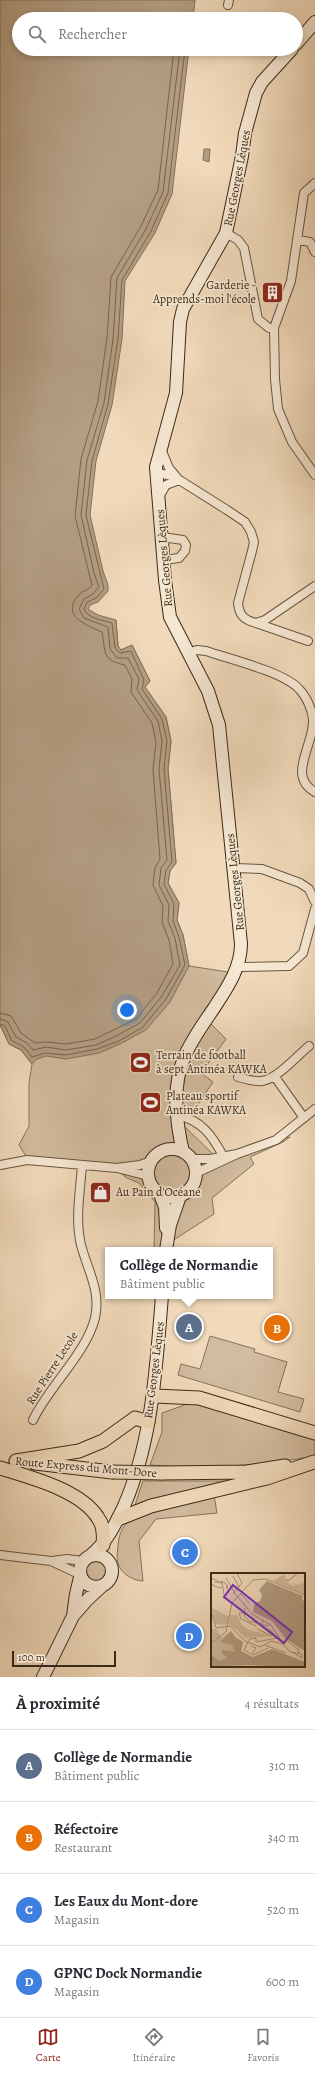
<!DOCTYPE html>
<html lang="fr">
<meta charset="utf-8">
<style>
:root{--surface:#fff;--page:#f7f7f7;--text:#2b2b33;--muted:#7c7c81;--line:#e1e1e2;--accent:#8f2418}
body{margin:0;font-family:Alegreya,serif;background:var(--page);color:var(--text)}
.scale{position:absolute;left:12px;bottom:10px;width:104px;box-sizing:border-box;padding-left:4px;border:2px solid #3b2a16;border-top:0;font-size:11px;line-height:14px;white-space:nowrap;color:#3b2a16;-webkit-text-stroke:3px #f6e7d3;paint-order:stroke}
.you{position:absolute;left:127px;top:1010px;width:14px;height:14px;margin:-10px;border:3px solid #fff;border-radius:50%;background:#1a73e8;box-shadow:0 0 0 6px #1a73e833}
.badge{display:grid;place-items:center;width:26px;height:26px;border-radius:50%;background:var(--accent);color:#fff;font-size:13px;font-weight:700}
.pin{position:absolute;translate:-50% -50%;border:2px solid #fff;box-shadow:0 1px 4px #0006}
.popup{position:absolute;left:105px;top:1247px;width:168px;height:52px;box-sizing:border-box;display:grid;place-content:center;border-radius:0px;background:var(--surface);filter:drop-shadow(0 1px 3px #0005);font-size:13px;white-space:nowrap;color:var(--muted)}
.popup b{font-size:15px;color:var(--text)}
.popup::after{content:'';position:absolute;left:50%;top:100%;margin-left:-8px;border:8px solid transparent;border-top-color:var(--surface)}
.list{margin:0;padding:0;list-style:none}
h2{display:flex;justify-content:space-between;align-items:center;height:52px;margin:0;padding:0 16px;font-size:17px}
h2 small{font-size:13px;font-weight:400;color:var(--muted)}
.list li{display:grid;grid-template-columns:26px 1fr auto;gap:12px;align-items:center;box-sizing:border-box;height:72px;padding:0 16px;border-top:1px solid var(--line)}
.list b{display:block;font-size:15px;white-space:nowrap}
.list p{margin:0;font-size:13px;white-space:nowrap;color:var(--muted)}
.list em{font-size:13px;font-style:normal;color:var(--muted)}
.icon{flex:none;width:22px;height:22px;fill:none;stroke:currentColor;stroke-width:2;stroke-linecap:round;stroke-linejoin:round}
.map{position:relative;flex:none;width:315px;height:1677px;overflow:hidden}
.search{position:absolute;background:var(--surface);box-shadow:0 2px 6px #0003;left:12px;right:12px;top:12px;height:44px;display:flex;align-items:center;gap:10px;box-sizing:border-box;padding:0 14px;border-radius:22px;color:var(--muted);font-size:15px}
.sheet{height:340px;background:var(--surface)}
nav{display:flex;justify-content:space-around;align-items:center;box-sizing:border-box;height:56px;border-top:1px solid var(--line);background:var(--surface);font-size:11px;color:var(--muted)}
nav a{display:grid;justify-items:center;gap:2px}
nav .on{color:var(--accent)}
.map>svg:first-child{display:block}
.green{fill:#d2bc9f;stroke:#86735a}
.water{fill:#b39e83;stroke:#837057}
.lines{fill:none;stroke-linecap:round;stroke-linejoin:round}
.shore{stroke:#77644c;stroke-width:1}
.minor-casing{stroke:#68563f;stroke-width:10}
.secondary-casing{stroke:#3b2a16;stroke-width:14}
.primary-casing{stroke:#3b2a16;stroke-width:15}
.minor{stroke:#f6e7d3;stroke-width:8}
.secondary{stroke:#f6e7d3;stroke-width:12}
.primary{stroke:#f1dabb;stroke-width:13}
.primary-bridge-casing{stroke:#3b2a16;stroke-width:15;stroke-linecap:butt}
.primary-bridge{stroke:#f1dabb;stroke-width:13}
.labels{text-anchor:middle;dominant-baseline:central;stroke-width:3.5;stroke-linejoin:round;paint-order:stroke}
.street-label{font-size:12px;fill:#3b2a16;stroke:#f6e7d3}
.poi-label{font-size:12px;fill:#3b2a16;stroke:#f6e7d3;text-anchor:start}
.inset-road{fill:none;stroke:#a89479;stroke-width:1}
.view{fill:#7b2cbf;fill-opacity:0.15;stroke:#7b2cbf;stroke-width:2}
.inset-edge{fill:none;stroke:#3b2a16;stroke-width:2}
</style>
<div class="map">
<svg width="315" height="1677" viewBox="0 0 315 1677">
<rect width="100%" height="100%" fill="#f1dabb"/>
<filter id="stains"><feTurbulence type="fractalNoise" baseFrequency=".005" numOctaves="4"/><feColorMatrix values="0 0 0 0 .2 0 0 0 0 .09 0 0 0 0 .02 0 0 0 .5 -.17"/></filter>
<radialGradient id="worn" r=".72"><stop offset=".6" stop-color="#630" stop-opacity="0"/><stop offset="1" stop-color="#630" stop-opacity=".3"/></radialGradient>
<path class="green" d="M116,620L118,646L121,650L132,645L150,681L145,687L166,717L171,741L168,769L176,863L170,871L168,883L179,903L177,920L183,935L189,966L228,972L234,975L208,1021L226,1039L201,1073L213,1082L195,1109L178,1114L183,1125L220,1161L276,1140L290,1137L283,1142L250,1157L254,1164L212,1198L214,1214L158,1250H154L155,1202L139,1183L125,1177L117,1168L29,1161L19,1145L29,1126V1083L32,1064L21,1050L9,1044L0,1025L105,649Z
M210,1336L255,1349L254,1352L287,1362L278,1392L304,1399L300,1412L178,1375L181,1364L200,1369Z
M190,1403H209L315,1436V1456C260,1466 206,1469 150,1465L162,1432V1413Z
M143,1481H227L139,1507L135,1505Z
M214,1495L217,1513L156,1519L139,1541L143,1581C135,1581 124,1575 120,1568C116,1560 117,1555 118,1547C118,1540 121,1528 126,1524C145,1506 188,1501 214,1495Z
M85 1571a11 11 0 1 1 22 0a11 11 0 1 1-22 0Z"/>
<path class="water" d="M0,0H195L193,19H19V49H189L172,194L155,233L125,281L122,339L112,405L96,461L90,515L103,571L108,585V591L98,602L90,605L88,609L98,615L116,620L118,646L121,650L132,645L150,681L145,687L166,717L171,741L168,769L176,863L170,871L168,883L179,903L177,920L183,935L189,966L170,1002L146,1030L120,1044L99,1053L66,1059L46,1056L37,1059L32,1064L21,1050L9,1044L0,1024Z
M204,149H210L209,162L203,160Z"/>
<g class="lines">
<path class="shore" d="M0,1013L11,1016L21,1033L35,1043L47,1042L66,1044L95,1039L136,1019L157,993L173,964L169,940L162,922L163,906L153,885L155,868L160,859L153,770L156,742L152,723L131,692L132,679L125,665C101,660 106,652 102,632C88,626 58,615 80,594C84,590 89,590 92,585L75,516L81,459L98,401L107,338L111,277L141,226L158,190L174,49
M0,1019L8,1022L16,1037L27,1043L33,1050L46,1047L66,1050L96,1045L116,1036L140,1023L162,996L180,965L175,938L168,921L169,905L159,885L161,868L167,860L159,769L162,741L158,721L137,690L139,679L128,658H117L110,649L108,627L84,618L79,609L84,599L93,594L99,587L94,573L81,515L87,460L104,403L113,339L117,278L146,229L163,192L180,49
M0,1024L5,1026L12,1041L24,1047L32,1057L45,1053L66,1055L97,1049L119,1041L143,1027L166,999L185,965L179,937L173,921L174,904L164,884L166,870L172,862L164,769L167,741L162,719L142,689L144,680L131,651L120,653L115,648L112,623C103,620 88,619 84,609L87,602L96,598L104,589L86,515L92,461L108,404L118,339L122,280L151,231L168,193L185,49"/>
<defs>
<path id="minor" d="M228,5L229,0
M315,183L304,193L291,281L274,328L275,379L278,409L292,442L315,475
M226,233L238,240L244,248L258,319L269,328H274
M298,240L310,242L315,252
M157,473L173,476L227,510L245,522L251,532L254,542L252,551L238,603C239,615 244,620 256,623L265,620L315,586
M159,497L166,485L179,480L169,468L161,449
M162,537L183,540L186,545L185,551L179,558L163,560
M256,623L308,641
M188,653L197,650L206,651C229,659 284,672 299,689C306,696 312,709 313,719C315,744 286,776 315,792
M234,868L262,869L300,883L309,889L315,902
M238,967L289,966L303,953L315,909
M238,1077C246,1079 254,1082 262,1081C277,1079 297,1056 309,1046
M275,1077L304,1118
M177,1115C201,1120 212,1135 223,1156
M237,1154L276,1140L315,1109
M191,1159H210L237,1154L196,1173
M0,1165L27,1160L117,1168
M148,1176L117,1168L140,1165L151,1161
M33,1420C49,1386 86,1354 95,1318C101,1291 88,1271 81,1245C75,1220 80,1191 82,1166
M0,1555L51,1561L79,1574
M52,1561L67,1559L83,1561"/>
<path id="secondary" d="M296,44L315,22
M148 1173a24 24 0 1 1 48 0a24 24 0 1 1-48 0Z
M183,1152C176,1122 172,1086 184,1058C191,1040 204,1023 214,1008C227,988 241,968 241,944L219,725L208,691L170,617L165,580L156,467L176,393L180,322L183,309L226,233L242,156L245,133L256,93L262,82L292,49
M160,1194L165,1207L166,1228
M166,1250L170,1225L180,1196
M80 1571a16 16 0 1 1 32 0a16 16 0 1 1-32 0Z
M90,1556C107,1542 115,1525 124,1506C153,1439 156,1367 162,1296
M73,1616L76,1594L80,1577
M43,1677L73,1616L87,1600L102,1586"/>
<path id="primary" d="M154,1396L199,1398L315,1433
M16,1461L79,1451L103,1441L135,1418L148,1422
M35,1463L112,1472
M0,1468C29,1477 81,1490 98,1518C104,1526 104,1535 103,1545
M161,1473L247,1472L285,1466
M118,1519L151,1506L267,1478L314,1462"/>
</defs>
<use href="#minor" class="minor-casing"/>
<use href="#secondary" class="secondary-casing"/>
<use href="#primary" class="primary-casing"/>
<use href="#minor" class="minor"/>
<use href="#secondary" class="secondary"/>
<use href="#primary" class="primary"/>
<defs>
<path id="primary-bridge" d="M112,1472L161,1473"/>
</defs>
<use href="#primary-bridge" class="primary-bridge-casing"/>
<use href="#primary-bridge" class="primary-bridge"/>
</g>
<defs>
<symbol id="building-square" viewBox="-11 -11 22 22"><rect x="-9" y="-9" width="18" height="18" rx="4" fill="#8f2418" stroke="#f6e7d3"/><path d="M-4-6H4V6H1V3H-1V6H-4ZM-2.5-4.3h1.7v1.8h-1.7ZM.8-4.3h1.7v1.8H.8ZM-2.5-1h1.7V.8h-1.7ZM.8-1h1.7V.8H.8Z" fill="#fff"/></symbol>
<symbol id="stadium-square" viewBox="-11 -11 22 22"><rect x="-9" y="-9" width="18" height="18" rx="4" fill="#8f2418" stroke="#f6e7d3"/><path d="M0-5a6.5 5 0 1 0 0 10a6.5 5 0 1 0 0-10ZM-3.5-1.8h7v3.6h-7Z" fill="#fff"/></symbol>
<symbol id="shop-square" viewBox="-11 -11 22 22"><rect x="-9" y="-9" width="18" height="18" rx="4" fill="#8f2418" stroke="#f6e7d3"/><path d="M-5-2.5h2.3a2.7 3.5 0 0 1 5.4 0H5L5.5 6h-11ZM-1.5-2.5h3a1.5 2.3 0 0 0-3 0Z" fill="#fff"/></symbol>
</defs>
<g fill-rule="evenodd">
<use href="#building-square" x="260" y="280" width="25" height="25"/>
<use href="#stadium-square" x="128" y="1050" width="25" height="25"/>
<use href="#stadium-square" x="138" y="1090" width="25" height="25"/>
<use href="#shop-square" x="88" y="1180" width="25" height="25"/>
</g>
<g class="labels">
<g class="street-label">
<text transform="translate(237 178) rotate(-79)">Rue Georges Lèques</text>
<text transform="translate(164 558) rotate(-95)">Rue Georges Lèques</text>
<text transform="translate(235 882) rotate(-96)">Rue Georges Lèques</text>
<text transform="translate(52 1368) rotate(-57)">Rue Pierre Lecole</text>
<text transform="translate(154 1370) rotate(-83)">Rue Georges Lèques</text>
<text transform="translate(86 1467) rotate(5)">Route Express du Mont-Dore</text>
</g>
<g class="poi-label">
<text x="256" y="285" text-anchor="end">Garderie -<tspan x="256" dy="14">Apprends-moi l'école</tspan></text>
<text x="156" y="1055">Terrain de football<tspan x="156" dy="14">à sept Antinéa KAWKA</tspan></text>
<text x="166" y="1096">Plateau sportif<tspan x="166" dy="14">Antinéa KAWKA</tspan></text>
<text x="116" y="1192">Au Pain d'Océane</text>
</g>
</g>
<g transform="translate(211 1573)">
<rect width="94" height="94" fill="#f1dabb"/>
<path d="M73,1L76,9L82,13H85L81,9L87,12L94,9V21L62,8ZM1,35L17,43V52L4,51ZM19,42H26L31,52L38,57L61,63L35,65L18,51ZM0,56H5L11,65L20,58L24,64L32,69L30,77L34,94H0Z" fill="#d2bc9f"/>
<path d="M56,8L92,23L90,29L94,25V78L75,66L61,48L42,39L43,31L49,28L51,22L48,17ZM20,58L24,64L32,69L30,78L42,84L61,76L94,89V94L28,92L0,94V82L9,88L16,85L11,80V77L24,79L22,72L9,69Z" fill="#b39e83"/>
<path class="inset-road" d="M22,3L28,14M0,5L11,10L3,9M15,5L24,20M76,6L77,8L87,0M10,8L13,9L16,12V16V12M11,9L13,22M0,11L8,15L11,14M22,19L34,32M23,19L31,10L26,0M30,21L38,30M34,35L33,43L38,48L49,51L53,48M0,37L5,55L19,53L34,68L49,74L60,68L72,71L60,52L41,41L32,30M33,40H28L30,46L45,53M46,56L61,63M45,69L66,65L60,58L52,55V51L55,53L60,51M45,69V65L39,66L33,77L42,82L57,75M0,70L15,59L21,30L42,7L55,6L94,22M72,71L79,79L88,80V77L75,67M54,72L75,80M40,73L45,75L41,81M81,79L91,85V82L87,80"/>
<path class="view" d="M22,12L81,59L73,70L13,24Z"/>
<rect width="94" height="94" class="inset-edge"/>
</g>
<rect width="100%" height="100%" filter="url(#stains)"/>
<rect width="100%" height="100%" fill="url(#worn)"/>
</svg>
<div class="scale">100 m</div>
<div class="you"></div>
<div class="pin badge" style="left:189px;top:1327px;background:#5c6f8a">A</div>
<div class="popup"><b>Collège de Normandie</b>Bâtiment public</div>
<div class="pin badge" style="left:277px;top:1328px;background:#e8710a">B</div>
<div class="pin badge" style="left:185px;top:1552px;background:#3f7fe0">C</div>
<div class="pin badge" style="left:189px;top:1636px;background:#3f7fe0">D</div>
<div class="search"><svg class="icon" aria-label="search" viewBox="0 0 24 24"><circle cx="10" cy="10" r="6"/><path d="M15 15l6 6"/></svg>Rechercher</div>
</div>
<section class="sheet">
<h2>À proximité<small>4 résultats</small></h2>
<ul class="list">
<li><span class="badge" style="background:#5c6f8a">A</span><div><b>Collège de Normandie</b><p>Bâtiment public</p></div><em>310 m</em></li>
<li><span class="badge" style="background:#e8710a">B</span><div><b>Réfectoire</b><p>Restaurant</p></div><em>340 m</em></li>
<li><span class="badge" style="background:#3f7fe0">C</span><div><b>Les Eaux du Mont-dore</b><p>Magasin</p></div><em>520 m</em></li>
<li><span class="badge" style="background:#3f7fe0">D</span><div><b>GPNC Dock Normandie</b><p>Magasin</p></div><em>600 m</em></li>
</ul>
</section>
<nav>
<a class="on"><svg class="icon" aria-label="map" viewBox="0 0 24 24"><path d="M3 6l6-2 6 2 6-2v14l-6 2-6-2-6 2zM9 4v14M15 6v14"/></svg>Carte</a>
<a><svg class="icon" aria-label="directions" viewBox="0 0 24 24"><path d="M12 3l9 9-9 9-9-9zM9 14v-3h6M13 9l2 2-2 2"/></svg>Itinéraire</a>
<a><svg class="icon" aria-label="saved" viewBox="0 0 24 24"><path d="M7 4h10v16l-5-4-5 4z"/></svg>Favoris</a>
</nav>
